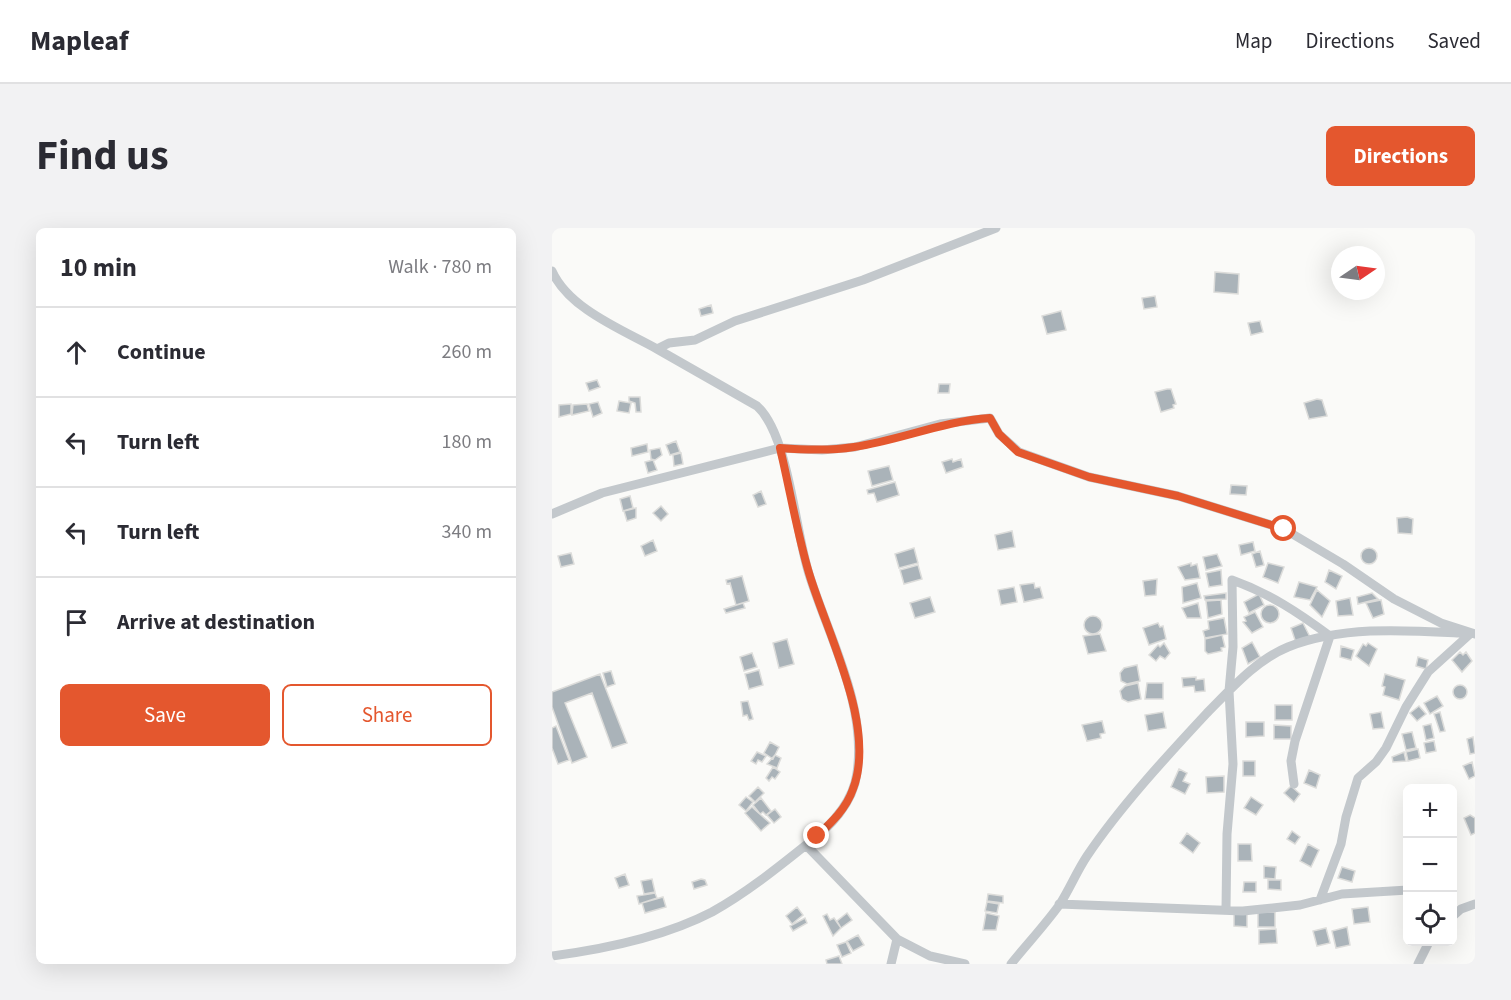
<!DOCTYPE html>
<meta charset="utf-8">
<style>
:root{--surface:#fff;--page:#f2f2f3;--text:#2b2b33;--muted:#7c7c81;--line:#e1e1e2;--accent:#e4572e}
body{margin:0;font-family:"Source Sans 3",sans-serif;background:var(--page);color:var(--text)}
.controls{position:absolute;right:18px;bottom:18px;display:grid;overflow:hidden;border-radius:9px;box-shadow:0 6px 24px #0002}
.controls button{width:54px;height:54px;display:grid;place-items:center;padding:0;border:0;border-bottom:2px solid var(--line);background:var(--surface);color:var(--text);font:30px sans-serif}
.compass{position:absolute;left:779px;top:18px;width:54px;height:54px;border-radius:50%;background:var(--surface);box-shadow:0 6px 24px #0002;rotate:77deg}
.stop{position:absolute;width:18px;height:18px;margin:-14px;border:4px solid #e4572e;border-radius:50%;background:#fff}
.stop.end{background:#e4572e;border-color:#fff;box-shadow:0 2px 6px #0008}
.list{margin:0;padding:0;list-style:none}
h2{display:flex;justify-content:space-between;align-items:center;height:78px;margin:0;padding:0 24px;font-size:26px}
h2 small{font-size:20px;font-weight:400;color:var(--muted)}
.list li{display:grid;grid-template-columns:39px 1fr auto;gap:18px;align-items:center;box-sizing:border-box;height:90px;padding:0 24px;border-top:2px solid var(--line)}
.list b{display:block;font-size:22px;white-space:nowrap}
.list em{font-size:20px;font-style:normal;color:var(--muted)}
.actions{display:flex;gap:12px;padding:18px 24px}
.actions a{flex:1;padding:14px 0;border:2px solid var(--accent);border-radius:9px;text-align:center;font-size:21px;color:var(--accent)}
.actions .main{background:var(--accent);color:#fff}
.icon{flex:none;width:33px;height:33px;fill:none;stroke:currentColor;stroke-width:2;stroke-linecap:round;stroke-linejoin:round}
.map{position:relative;flex:none;width:923px;height:736px;overflow:hidden;border-radius:9px}
header{display:flex;align-items:center;gap:36px;box-sizing:border-box;height:84px;padding:0 30px;background:var(--surface);border-bottom:2px solid var(--line)}
header strong{font-size:28px}
nav{display:flex;gap:33px;margin-inline-start:auto;font-size:21px}
.intro{display:flex;align-items:center;justify-content:space-between;box-sizing:border-box;height:144px;padding:0 36px}
h1{margin:0;font-size:42px}
.button{padding:15px 27px;border-radius:9px;background:var(--accent);color:#fff;font-size:21px;font-weight:700}
main{display:flex;gap:36px;padding:0 36px}
aside{flex:1;background:var(--surface);border-radius:9px;box-shadow:0 6px 24px #0002}
.map>svg:first-child{display:block}
.building{fill:#aab3b9;stroke:#dcdcda;stroke-width:1.5}
.lines{fill:none;stroke-linecap:round;stroke-linejoin:round}
.minor{stroke:#c3c8cc;stroke-width:9}
.route{stroke:#e4572e;stroke-width:8}
</style>
<header>
<strong>Mapleaf</strong>
<nav><a>Map</a><a>Directions</a><a>Saved</a></nav>
</header>
<div class="intro"><h1>Find us</h1><a class="button">Directions</a></div>
<main>
<aside>
<h2>10 min<small>Walk · 780 m</small></h2>
<ul class="list">
<li><svg class="icon" aria-label="ahead" viewBox="0 0 24 24"><path d="M12 20V5M6 11l6-6 6 6"/></svg><div><b>Continue</b></div><em>260 m</em></li>
<li><svg class="icon" aria-label="left" viewBox="0 0 24 24"><path d="M17 20v-9H6M10 6l-5 5 5 5"/></svg><div><b>Turn left</b></div><em>180 m</em></li>
<li><svg class="icon" aria-label="left" viewBox="0 0 24 24"><path d="M17 20v-9H6M10 6l-5 5 5 5"/></svg><div><b>Turn left</b></div><em>340 m</em></li>
<li><svg class="icon" aria-label="arrive" viewBox="0 0 24 24"><path d="M6 21V4h12l-3 4 3 4H6"/></svg><div><b>Arrive at destination</b></div></li>
</ul>
<div class="actions"><a class="main">Save</a><a>Share</a></div>
</aside>
<div class="map">
<svg width="923" height="736" viewBox="0 0 923 736">
<rect width="100%" height="100%" fill="#fafaf8"/>
<path class="building" d="M663,44L687,46L686,66L662,64Z
M603,68L605,79L592,81L590,70Z
M159,77L161,85L149,88L147,81Z
M509,83L514,102L495,106L490,88Z
M708,93L711,104L699,107L696,95Z
M45,152L48,159L37,163L34,155Z
M387,156H398L397,165H386Z
M615,161H619L624,176L621,177L622,180L609,184L603,164Z
M77,169H88L89,184H84L83,175L77,173Z
M765,171L770,172L775,188L757,191L752,175Z
M67,173L79,175L77,185L65,183Z
M46,174L50,185L41,189L37,176Z
M19,176V186L7,189V177Z
M35,176L37,183L20,187L21,177Z
M124,213L128,224L118,227L114,217Z
M95,216L96,224L80,228L79,220Z
M108,220L110,227L103,232L99,231L98,222Z
M129,225L131,236L122,238L121,227Z
M400,231L401,234L409,231L411,239L394,245L390,234Z
M101,232L105,242L96,245L93,234Z
M337,238L341,252L320,258L316,243Z
M343,254L347,267L325,274L322,265L316,266L315,262Z
M679,257L695,258L694,267L678,266Z
M209,263L214,276L206,279L201,267Z
M78,268L81,280L71,283L68,271Z
M109,278L116,286L109,293L101,285Z
M84,280V290L75,293L72,283Z
M855,289L861,291L860,306L846,305L845,290Z
M460,303L463,319L446,322L443,307Z
M101,312L105,323L93,328L89,318Z
M701,314L703,323L689,327L687,317Z
M362,320L366,335L347,340L343,326Z
M809 328a8 8 0 1 1 16 0a8 8 0 1 1-16 0Z
M708,323L712,337L704,339L700,326Z
M19,325L22,336L9,339L6,328Z
M665,326L670,338L654,342L651,329Z
M639,335V338L645,336L648,350L633,352L626,339Z
M716,335L732,339L726,355L711,349Z
M366,337L370,351L352,356L348,342Z
M669,342L670,357L657,359L654,345Z
M777,342L790,348L784,361L773,354Z
M190,348L197,373L184,377L178,355L175,356L174,352Z
M605,351L604,367L593,368L591,353Z
M747,354L765,359L758,372L742,369Z
M482,355L483,360L488,359L491,370L472,374L468,357Z
M645,355L649,370L631,375L630,359Z
M462,359L465,374L449,377L446,362Z
M765,362L778,373L770,389L758,377Z
M674,365V371L653,372L652,368Z
M820,365L826,371L806,376L805,369Z
M707,366L712,377L697,385L692,374Z
M378,369L383,384L363,390L358,375Z
M798,370L801,387L786,388L784,373Z
M669,372L670,386L656,390L654,373Z
M829,372L832,386L821,390L814,375Z
M191,375L193,380L174,385L172,381Z
M646,375L649,390H635L630,380Z
M709 386a9 9 0 1 1 18 0a9 9 0 1 1-18 0Z
M703,384L711,399L700,405L691,394L694,393L692,389Z
M532 397a9 9 0 1 1 18 0a9 9 0 1 1-18 0Z
M672,390L675,406L653,410L651,403L657,401L656,393Z
M606,395L608,399L611,398L614,411L597,417L591,400Z
M751,395L758,409L744,415L739,400Z
M548,406L554,423L536,426L531,408Z
M670,407L673,419L669,420L670,423L656,426L653,423V411Z
M235,411L242,436L227,440L221,415Z
M700,414L708,429L696,436L690,420Z
M612,415L618,425L613,431L608,428L604,433L597,427L606,417L608,419Z
M816,415L825,421L817,438L804,428L811,416L814,418Z
M789,418L802,422L799,432L788,429Z
M908,424L911,427L914,424L920,433L910,444L900,432Z
M200,425L205,439L192,443L188,429Z
M866,429L876,432L874,441L864,438Z
M585,437L588,453L575,456L569,453L568,445L572,440Z
M207,442L211,457L197,461L193,446Z
M59,443L63,456L55,459L51,445Z
M48,446L75,515L60,520L40,465L13,475L35,529L20,535L0,479V464Z
M833,446L853,452L847,472L831,467L833,459L830,458Z
M644,449V452L652,451L653,463L643,464L642,458L631,459L630,450Z
M586,455L589,471L576,474L570,471L568,463L573,458Z
M595,455H611V471H593Z
M901 464a7 7 0 1 1 14 0a7 7 0 1 1-14 0Z
M885,468L891,478L878,486L872,475Z
M196,473L201,491L197,492L195,487L191,488L189,474Z
M723,477H740V492H723Z
M867,478L874,486L865,493L858,485Z
M611,484L614,500L596,503L593,487Z
M829,484L832,500L821,501L818,486Z
M888,484L893,503L888,504L882,486Z
M550,493L553,505L548,506L549,510L535,513L530,497Z
M694,494H712V508L694,509Z
M879,496L882,510L874,512L871,498Z
M722,497L739,498V511H722Z
M4,498L17,532L6,536L0,520V500Z
M860,504L864,520L854,522L850,506Z
M921,509L923,525L918,526L915,511Z
M882,513L884,523L874,525L872,515Z
M218,514L227,519L221,531L212,525Z
M866,521L868,530L856,533L854,524Z
M205,524L214,528L210,534L206,532L204,536L199,533Z
M852,524L854,533L841,534L840,529Z
M223,527L229,530L225,540L215,536Z
M691,533H703V548H691Z
M920,534L923,548L917,551L911,538Z
M221,539L228,544L223,551L220,549L217,553L214,550Z
M627,541L635,545L631,553L638,556L633,566L619,559Z
M757,542L768,547L764,560L752,555Z
M672,548V564L655,565L654,549Z
M739,558L748,566L742,574L732,565Z
M206,559L212,565L203,574L197,568Z
M194,569L201,574L194,583L187,577Z
M699,569L711,577L704,587L692,580Z
M209,570L219,583L214,587L211,584L208,586L201,577Z
M200,579L218,595L209,603L193,585Z
M223,581L229,589L222,595L215,587Z
M918,587L923,590V605L919,607L912,590Z
M740,603L748,609L743,616L735,611Z
M635,605L648,615L641,625L628,615Z
M686,616H699L700,633H686Z
M756,616L767,622L759,639L748,633Z
M712,638L724,639L723,651L712,650Z
M790,639L803,643L800,654L786,650Z
M73,646L77,657L67,660L63,650Z
M100,651L103,664L92,666L89,653Z
M149,651L153,652L155,657L142,661L140,654Z
M716,652H729V662L716,661Z
M692,654H704V664H691Z
M103,665L105,670L87,676L85,668Z
M436,666L451,668V675L435,673Z
M111,669L114,679L93,685L90,675Z
M435,674L447,676L445,685L433,683Z
M245,679L251,687L240,696L234,688Z
M816,679L818,694L802,696L800,681Z
M682,684H695V699L682,698Z
M706,684H723V699H706Z
M295,685L300,692L289,700L285,693Z
M434,685L447,688L444,702H431Z
M275,686L278,692L282,690L289,700L281,708L271,688Z
M253,690L255,695L241,703L238,698Z
M795,699L798,717L784,720L780,703Z
M774,700L778,715L765,718L761,703Z
M724,701L725,715L707,716V702Z
M306,707L312,717L301,723L295,713Z
M294,714L299,725L290,729L285,717Z
M287,728L290,736H275L274,732Z"/>
<g class="lines">
<path class="minor" d="M0,43C17,81 71,102 105,121L117,115L143,112L183,93L311,52L444,0
M105,121L205,178C237,207 243,303 257,346C277,410 315,476 305,545C301,576 278,599 254,617L345,711L339,736
M0,286L50,265L228,220L270,222L303,219L388,196L438,190L447,206L467,224L537,249L626,268L732,301L791,336L842,371L889,395L923,406
M768,672L789,616L794,589L806,550L824,534L834,520L854,479L876,444L918,406
M507,676L691,683L748,677L790,666L856,662
M674,681L675,606L681,536L677,463L681,419L680,352C717,365 747,385 778,408L743,513L739,533L742,556
M900,689L909,681L923,676
M345,711L378,728L413,736
M0,728C53,721 112,709 160,684C194,665 224,641 254,617
M459,736C475,716 493,697 508,676C518,660 525,643 535,628C568,579 614,529 655,485C679,461 704,432 736,419C790,398 851,402 907,405
M866,736L877,714"/>
</g>
<g class="lines">
<path class="route" d="M265,608C280,594 294,581 301,561C325,499 275,406 257,345C245,305 238,262 228,220C253,222 278,223 302,219C349,212 391,193 438,190L447,206L466,224L537,249L626,268L732,301"/>
</g>
</svg>
<div class="controls">
<button>+</button>
<button>−</button>
<button><svg class="icon" aria-label="locate" viewBox="0 0 24 24"><circle cx="12" cy="12" r="6"/><path d="M12 2v4M12 18v4M2 12h4M18 12h4"/></svg></button>
</div>
<svg class="compass" viewBox="-18 -18 36 36"><path d="M0-13l5 13h-10z" fill="#e53935"/><path d="M0 13l5-13h-10z" fill="#7c7c81"/></svg>
<div class="stop" style="left:732px;top:301px"></div>
<div class="stop end" style="left:265px;top:608px"></div>
</div>
</main>
